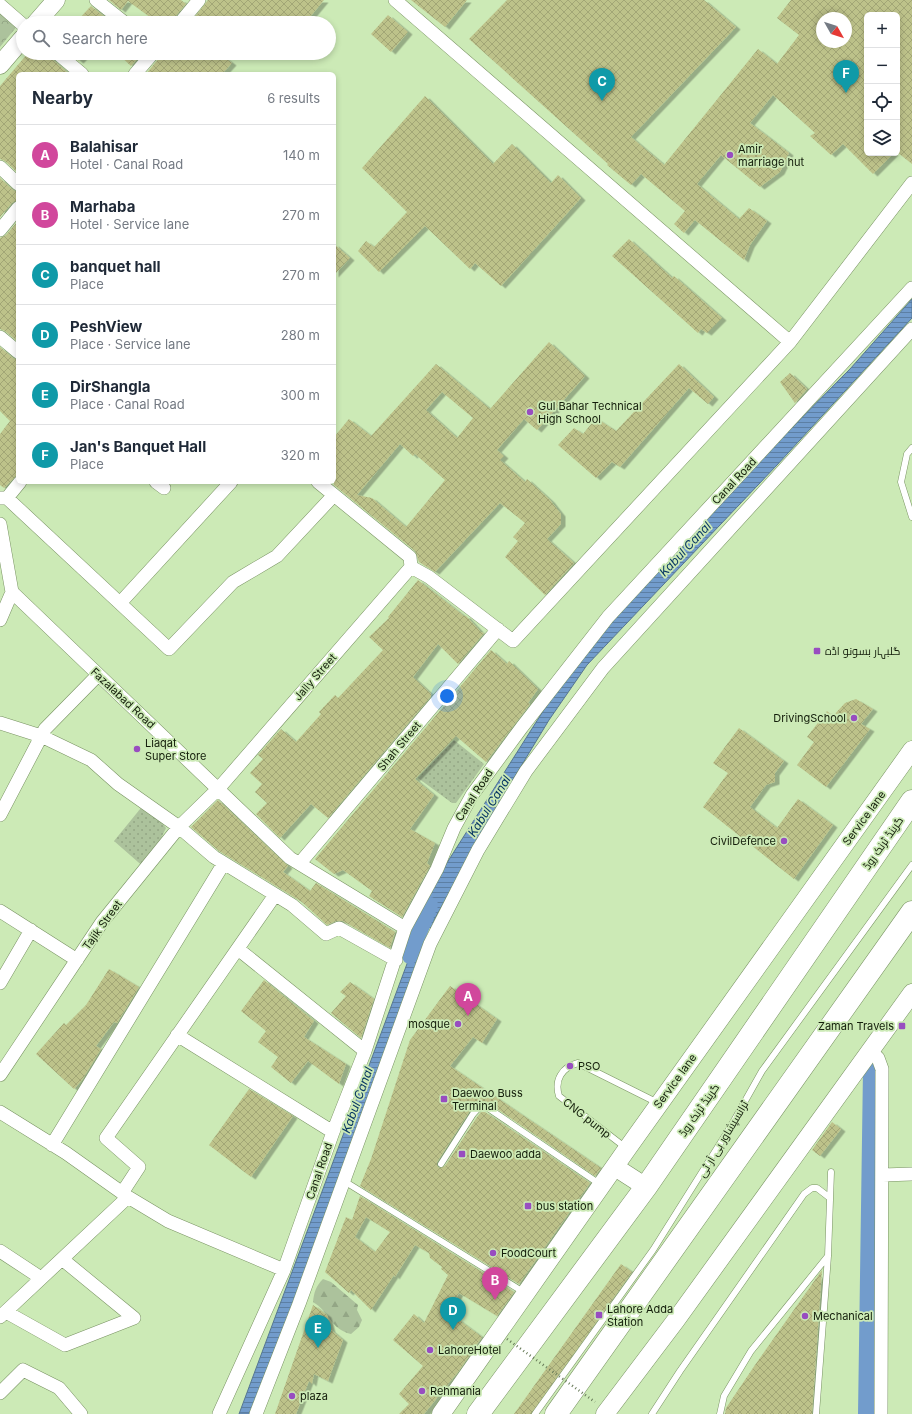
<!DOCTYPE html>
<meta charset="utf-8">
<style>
:root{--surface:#fff;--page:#f6f6f7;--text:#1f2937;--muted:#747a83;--line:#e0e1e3;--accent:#0b8043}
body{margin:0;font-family:Inter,Cairo,sans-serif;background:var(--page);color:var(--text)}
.controls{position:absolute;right:12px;top:12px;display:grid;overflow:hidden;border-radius:6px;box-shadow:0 2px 6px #0003}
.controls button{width:36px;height:36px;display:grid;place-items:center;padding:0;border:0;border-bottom:1px solid var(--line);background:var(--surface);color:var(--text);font:20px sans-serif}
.compass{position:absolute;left:816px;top:12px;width:36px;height:36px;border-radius:50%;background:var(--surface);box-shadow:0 2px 6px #0003;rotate:129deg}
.you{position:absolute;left:447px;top:696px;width:14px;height:14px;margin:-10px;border:3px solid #fff;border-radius:50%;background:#1a73e8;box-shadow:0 0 0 6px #1a73e833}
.badge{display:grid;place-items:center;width:26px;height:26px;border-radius:50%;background:var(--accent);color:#fff;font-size:13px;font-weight:700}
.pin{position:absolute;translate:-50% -33px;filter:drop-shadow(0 1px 2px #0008)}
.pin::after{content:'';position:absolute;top:21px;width:14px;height:12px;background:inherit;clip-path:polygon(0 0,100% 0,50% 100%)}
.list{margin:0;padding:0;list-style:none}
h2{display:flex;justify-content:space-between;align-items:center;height:52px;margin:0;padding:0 16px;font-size:17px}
h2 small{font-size:13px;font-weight:400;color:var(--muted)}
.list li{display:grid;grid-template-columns:26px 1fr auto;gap:12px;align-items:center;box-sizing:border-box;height:60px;padding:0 16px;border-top:1px solid var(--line)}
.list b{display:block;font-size:15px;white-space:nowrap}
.list p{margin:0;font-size:13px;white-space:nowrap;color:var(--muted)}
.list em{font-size:13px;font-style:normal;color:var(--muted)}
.icon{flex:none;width:22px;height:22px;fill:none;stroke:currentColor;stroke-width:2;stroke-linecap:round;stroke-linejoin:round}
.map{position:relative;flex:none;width:912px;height:1414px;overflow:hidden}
.search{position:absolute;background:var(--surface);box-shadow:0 2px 6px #0003;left:16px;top:16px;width:320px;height:44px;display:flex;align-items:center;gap:10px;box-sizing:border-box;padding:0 14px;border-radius:22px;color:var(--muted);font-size:15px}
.panel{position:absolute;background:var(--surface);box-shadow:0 2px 6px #0003;left:16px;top:72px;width:320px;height:412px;border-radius:6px}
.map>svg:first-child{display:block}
.grass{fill:url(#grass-dots)}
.forest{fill:url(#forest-firs)}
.park{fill:url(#park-crowns)}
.water{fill:url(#water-rules);stroke:#567692}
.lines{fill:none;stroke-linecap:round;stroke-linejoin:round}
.canal{stroke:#729ccc;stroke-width:16}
.building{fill:url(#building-cross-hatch);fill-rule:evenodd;filter:url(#shadow)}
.lane-casing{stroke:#789262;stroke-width:7}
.street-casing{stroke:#789262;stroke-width:14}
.secondary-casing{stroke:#789262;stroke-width:19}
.highway-casing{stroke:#789262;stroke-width:23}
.lane{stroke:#fff;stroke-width:6}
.street{stroke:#fff;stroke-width:13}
.secondary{stroke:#fff;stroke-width:18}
.highway{stroke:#fff;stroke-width:22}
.path-bridge{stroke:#677a58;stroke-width:2.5;stroke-dasharray:1 3;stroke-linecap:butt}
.poi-dot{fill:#984dc0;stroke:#cceab6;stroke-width:1.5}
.labels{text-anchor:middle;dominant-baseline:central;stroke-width:3.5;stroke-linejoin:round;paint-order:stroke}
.poi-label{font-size:11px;fill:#131d0a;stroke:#cceab6;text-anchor:start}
.street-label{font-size:11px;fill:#131d0a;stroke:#cceab6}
.water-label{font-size:12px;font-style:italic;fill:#073663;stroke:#cceab6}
</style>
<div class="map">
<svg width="912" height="1414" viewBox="0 0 912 1414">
<defs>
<pattern id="grass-dots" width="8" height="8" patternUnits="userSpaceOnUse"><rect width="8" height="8" fill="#acc29c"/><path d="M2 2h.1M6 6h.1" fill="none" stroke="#93a685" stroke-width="1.8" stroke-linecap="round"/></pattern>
<pattern id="forest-firs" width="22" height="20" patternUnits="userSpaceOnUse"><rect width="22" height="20" fill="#acc29c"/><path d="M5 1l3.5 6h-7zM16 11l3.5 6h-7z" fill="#93a685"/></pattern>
<pattern id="park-crowns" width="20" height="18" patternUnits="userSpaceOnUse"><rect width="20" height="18" fill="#acc29c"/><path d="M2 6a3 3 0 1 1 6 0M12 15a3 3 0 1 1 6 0" fill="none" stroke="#93a685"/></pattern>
<pattern id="water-rules" width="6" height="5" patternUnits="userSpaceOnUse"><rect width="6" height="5" fill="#729ccc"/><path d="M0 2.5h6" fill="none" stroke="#5c7fa4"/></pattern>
<pattern id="building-cross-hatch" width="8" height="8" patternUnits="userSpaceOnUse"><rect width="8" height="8" fill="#bdc28a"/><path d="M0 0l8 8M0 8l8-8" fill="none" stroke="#a2a676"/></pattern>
<filter id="shadow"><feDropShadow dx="4.5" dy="2.5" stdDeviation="0" flood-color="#0004"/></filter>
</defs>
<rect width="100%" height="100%" fill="#cceab6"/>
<path class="grass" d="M454,740L484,764L456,803H452L418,778Z
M145,803L166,828L146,869L114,841Z"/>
<path class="forest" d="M323,1279L331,1282L358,1305L357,1310L362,1320L359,1327L351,1334C330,1329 330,1312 313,1302C314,1292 316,1286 323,1279Z"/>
<path class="park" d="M0,9L18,25L0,47Z"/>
<path class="water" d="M912,299V318L777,465L587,665L549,720L506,791L434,920V928C427,928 423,926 419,920V907L559,686L611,619L741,479L850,369Z
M417,937L425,945L256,1414H239Z"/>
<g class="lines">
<path class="canal" d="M410,956L430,905
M866,1414L871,1070"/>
</g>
<path class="building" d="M109,0H181L186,4L174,18L172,23H158L128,1L121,10Z
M208,0H324L305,23H190Z
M411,0H467L445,27Z
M507,0H704L736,27L631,137L664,165L758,49L777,64L799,35L777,18L791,0H912V164L897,152V15H867V153H894L873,174L843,144L831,155L810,136L815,133L773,95L750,123L789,153L780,172L760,187L721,155L697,184L739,219L749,208L767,221L750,245L744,260L695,220L684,233L674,224L685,211L641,174L631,185L607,165L608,164L469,39ZM822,18H846V42H822Z
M91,6L111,22L110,23H75Z
M388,15L408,32L391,52L371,34Z
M28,53H49L52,59L68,73L18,74V173L5,161L0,159V86Z
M69,53H87L79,61Z
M117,53H142L131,66Z
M161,53H219L232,63L222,74H146L159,58Z
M425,96L493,164L512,144L551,183L558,175L581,198L501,286L475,263L470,269L425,226L379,272L358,251L366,241L374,247L407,212L362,168Z
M0,178L13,190L18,192V200L12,203L0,217Z
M18,221V342L5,331L0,329V238L6,235Z
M629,239L672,278L674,276L722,318L707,333L701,329L698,333L612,256Z
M334,244L350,258L334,275Z
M549,342L585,376L537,430L524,419L497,450L504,456L500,460L525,482L527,479L550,500L561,514V524L547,539L574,563L545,595L505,557L518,541L513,537L525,523L500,503L435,572L419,562L415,551L334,485V437L349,419L371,436L436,364L490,409ZM442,392L473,418L457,438L426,410ZM400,444L413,456L415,454L445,480L406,527L372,498L357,495Z
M0,347L13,358L18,360V474L4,488L0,485V434L10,421L0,411Z
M679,364L714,397L708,404L689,388L620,467L612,462L596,478L558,445L574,428L583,434L596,418L616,431Z
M790,373L807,389L795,403L780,382Z
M418,580L464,616H466L481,632L484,633L458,664L438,644L413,677L432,695L328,818L311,804L280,838L256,814L267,803L255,792L262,784L250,773L263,759L258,755L281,729L296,742L321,714L319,712L335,695L338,698L383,650L369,637L389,618L388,617Z
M491,650L507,664L509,661L538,689L528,703L530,704L486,762L456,736L415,779L434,795L410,829L435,843L427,863L430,866L402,917L369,896L372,891L343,870L334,874L315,859Z
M856,699L873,709L861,724L870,729L826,787L797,765L814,742L807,737L827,711L833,716L845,703Z
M739,728L784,761L775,773V782L766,785L750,807L777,828L798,799L833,825L794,879L703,807L728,773L713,763Z
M218,800L288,866L283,872L310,891L316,883L395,932L390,948L343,921H336L327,925L302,902L219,851L191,827Z
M109,969L139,987L117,1023L114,1022L96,1046L101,1049L82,1080L74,1089L36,1054L64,1023L66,1025L86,1005Z
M264,980L314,1021L304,1037L346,1064L339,1084L308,1061L291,1083L271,1067L278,1057L258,1042L266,1031L241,1011Z
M350,982L374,999L361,1038L331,1013L346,996L340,992Z
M450,986L497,1019L482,1043L473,1037L450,1066L601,1168L595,1176L490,1104H478L469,1112L437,1162V1166L439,1168L445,1166L477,1117L481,1112H485L590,1183L519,1284L360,1186L371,1159L410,1040Z
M249,1089L293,1116L251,1177L209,1145Z
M832,1122L841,1129L820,1156L812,1150Z
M360,1196L514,1292L497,1316L459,1293L448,1312L482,1337L458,1372L424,1414H399L409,1404L399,1394L423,1366L393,1340L414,1314L424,1323L448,1275L441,1269L442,1267L430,1258L429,1253L415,1245L395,1277L394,1275L371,1310L351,1290L349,1293L325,1272L346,1217L352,1220ZM366,1217L390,1232L375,1252L355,1237Z
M621,1264L632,1272L531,1414H514Z
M822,1270L812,1414H725L726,1408L755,1365Z
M313,1305L327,1315L331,1330L343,1340L328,1381L314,1374L312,1384L309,1381L296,1414H275Z"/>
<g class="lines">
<defs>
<path id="lane" d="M912,448L907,454L901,482L912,517
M626,1148L559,1096C554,1080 562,1067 578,1063L658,1103
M441,1164L473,1114C478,1108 480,1106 488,1108L601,1185
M344,1181L525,1293
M535,1414L653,1250L731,1126L762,1071L912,865
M652,1414L680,1371L804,1194L812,1188H817L830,1198
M720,1414L724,1396L751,1351L828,1256
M816,1414L828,1256L831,1172"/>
<path id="street" d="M96,0L125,23
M395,0L790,342
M0,5L23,25
M180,23L199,0
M57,53L82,74
M135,74L153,53
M0,167L18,184
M0,230L18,208
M0,337L18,352
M156,482L164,488
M318,482L410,557L411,567L429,577L513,641L790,342L912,183
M0,498H7L20,482
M7,498L169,649L233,582L277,556L334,495
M0,524L12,592L290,858L405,928
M121,602L231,482
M0,620L12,592
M0,723L41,736L91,760L118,784L179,827L214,857L292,905L326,934L339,928L396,960
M0,815L45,729L98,675
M300,863L498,629
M0,911L77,960
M238,949L365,1051
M0,983L31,930
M177,1035L333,1132
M870,1050L878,1058L882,1069L881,1414
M0,1075L102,922L179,827L219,788L411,567
M0,1112L66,1153L128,1197L168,1221L284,1270
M52,1145L224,863
M883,1175L912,1174
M122,1193L139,1167L106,1138L275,895
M0,1251L41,1278
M6,1312L65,1345L134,1318L62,1259
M0,1317L128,1197
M0,1393L23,1370L59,1388L81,1414
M219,1414L284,1270L333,1132L365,1051L405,928L437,869L454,828L472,795L522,727L608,617L912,288
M256,1414L299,1304L430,944L478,850L526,771L603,668L912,329"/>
<path id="secondary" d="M36,23L56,0
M0,65L23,38
M615,1167L646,1187
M441,1414L627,1149L912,750
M605,1414L676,1320L912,993"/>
<path id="highway" d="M478,1414L646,1187L912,801
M556,1414L912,912"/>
</defs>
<use href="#lane" class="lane-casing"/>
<use href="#street" class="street-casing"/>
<use href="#secondary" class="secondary-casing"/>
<use href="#highway" class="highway-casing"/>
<use href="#lane" class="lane"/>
<use href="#street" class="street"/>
<use href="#secondary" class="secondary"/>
<use href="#highway" class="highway"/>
<path class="path-bridge" d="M507,1339L595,1402"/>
</g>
<g class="poi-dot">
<circle cx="730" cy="155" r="4"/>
<circle cx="530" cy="412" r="4"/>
<rect x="813" y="647" width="8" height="8" rx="2"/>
<circle cx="854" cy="718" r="4"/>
<circle cx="137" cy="749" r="4"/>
<circle cx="784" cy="841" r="4"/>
<circle cx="458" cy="1024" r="4"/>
<rect x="898" y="1022" width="8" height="8" rx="2"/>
<circle cx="570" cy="1066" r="4"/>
<rect x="440" y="1095" width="8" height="8" rx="2"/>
<rect x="458" y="1150" width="8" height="8" rx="2"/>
<rect x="524" y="1202" width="8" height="8" rx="2"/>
<circle cx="493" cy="1253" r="4"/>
<rect x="595" y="1311" width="8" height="8" rx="2"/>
<circle cx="805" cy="1316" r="4"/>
<circle cx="430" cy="1350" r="4"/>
<circle cx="422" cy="1391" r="4"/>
<circle cx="292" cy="1396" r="4"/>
</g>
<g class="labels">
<g class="poi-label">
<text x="738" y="149">Amir<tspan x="738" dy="13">marriage hut</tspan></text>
<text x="538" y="406">Gul Bahar Technical<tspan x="538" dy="13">High School</tspan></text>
<text x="825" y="651">گلبہار بسونو اڈہ</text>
<text x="846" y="718" text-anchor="end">DrivingSchool</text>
<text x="145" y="743">Liaqat<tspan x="145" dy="13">Super Store</tspan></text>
<text x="776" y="841" text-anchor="end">CivilDefence</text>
<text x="450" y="1024" text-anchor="end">mosque</text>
<text x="894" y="1026" text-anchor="end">Zaman Travels</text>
<text x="578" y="1066">PSO</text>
<text x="452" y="1093">Daewoo Buss<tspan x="452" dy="13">Terminal</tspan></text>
<text x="470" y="1154">Daewoo adda</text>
<text x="536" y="1206">bus station</text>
<text x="501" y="1253">FoodCourt</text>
<text x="607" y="1309">Lahore Adda<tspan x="607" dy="13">Station</tspan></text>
<text x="813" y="1316">Mechanical</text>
<text x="438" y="1350">LahoreHotel</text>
<text x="430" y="1391">Rehmania</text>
<text x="300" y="1396">plaza</text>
</g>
<g class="street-label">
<text transform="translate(734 481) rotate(-47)">Canal Road</text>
<text transform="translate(315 677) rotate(-49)">Jally Street</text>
<text transform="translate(123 698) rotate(43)">Fazalabad Road</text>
<text transform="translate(399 746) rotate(-50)">Shah Street</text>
<text transform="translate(474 795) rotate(-57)">Canal Road</text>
<text transform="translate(864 818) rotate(-54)">Service lane</text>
<text transform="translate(883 843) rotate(-55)">گرینڈ ٹرنک روڈ</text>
<text transform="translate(102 925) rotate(-54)">Tajik Street</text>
<text transform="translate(675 1081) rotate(-54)">Service lane</text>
<text transform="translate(699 1110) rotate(-55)">گرینڈ ٹرنک روڈ</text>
<text transform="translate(587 1118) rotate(38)">CNG pump</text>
<text transform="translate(723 1139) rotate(-59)">ٹرانسپشاور بی آر ٹی</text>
<text transform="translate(319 1171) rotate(-71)">Canal Road</text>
</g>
<g class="water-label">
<text transform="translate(685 549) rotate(-47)">Kabul Canal</text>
<text transform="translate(489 806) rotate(-58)">Kabul Canal</text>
<text transform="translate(357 1100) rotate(-70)">Kabul Canal</text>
</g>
</g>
</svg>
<div class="controls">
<button>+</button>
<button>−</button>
<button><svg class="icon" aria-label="locate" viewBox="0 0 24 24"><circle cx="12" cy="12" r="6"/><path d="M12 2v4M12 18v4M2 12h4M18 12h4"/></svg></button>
<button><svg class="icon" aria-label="layers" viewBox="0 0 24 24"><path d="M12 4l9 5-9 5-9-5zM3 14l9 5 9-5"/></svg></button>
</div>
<svg class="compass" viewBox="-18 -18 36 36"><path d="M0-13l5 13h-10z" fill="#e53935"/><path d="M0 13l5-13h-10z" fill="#747a83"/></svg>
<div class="you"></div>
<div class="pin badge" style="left:468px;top:1016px;background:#d1479c">A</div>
<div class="pin badge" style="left:495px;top:1300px;background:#d1479c">B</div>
<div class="pin badge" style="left:602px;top:101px;background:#0f9aa8">C</div>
<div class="pin badge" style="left:453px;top:1330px;background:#0f9aa8">D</div>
<div class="pin badge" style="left:318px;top:1348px;background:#0f9aa8">E</div>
<div class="pin badge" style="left:846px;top:93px;background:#0f9aa8">F</div>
<div class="search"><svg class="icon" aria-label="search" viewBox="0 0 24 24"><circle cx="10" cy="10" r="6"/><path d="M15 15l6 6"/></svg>Search here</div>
<section class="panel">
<h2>Nearby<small>6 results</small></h2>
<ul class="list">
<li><span class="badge" style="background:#d1479c">A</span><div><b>Balahisar</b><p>Hotel · Canal Road</p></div><em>140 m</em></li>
<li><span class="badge" style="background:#d1479c">B</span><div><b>Marhaba</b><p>Hotel · Service lane</p></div><em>270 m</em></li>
<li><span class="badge" style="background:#0f9aa8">C</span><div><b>banquet hall</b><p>Place</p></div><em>270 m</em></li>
<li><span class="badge" style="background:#0f9aa8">D</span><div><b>PeshView</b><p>Place · Service lane</p></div><em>280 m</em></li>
<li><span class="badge" style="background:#0f9aa8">E</span><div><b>DirShangla</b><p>Place · Canal Road</p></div><em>300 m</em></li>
<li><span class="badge" style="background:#0f9aa8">F</span><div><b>Jan's Banquet Hall</b><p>Place</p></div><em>320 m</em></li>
</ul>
</section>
</div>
